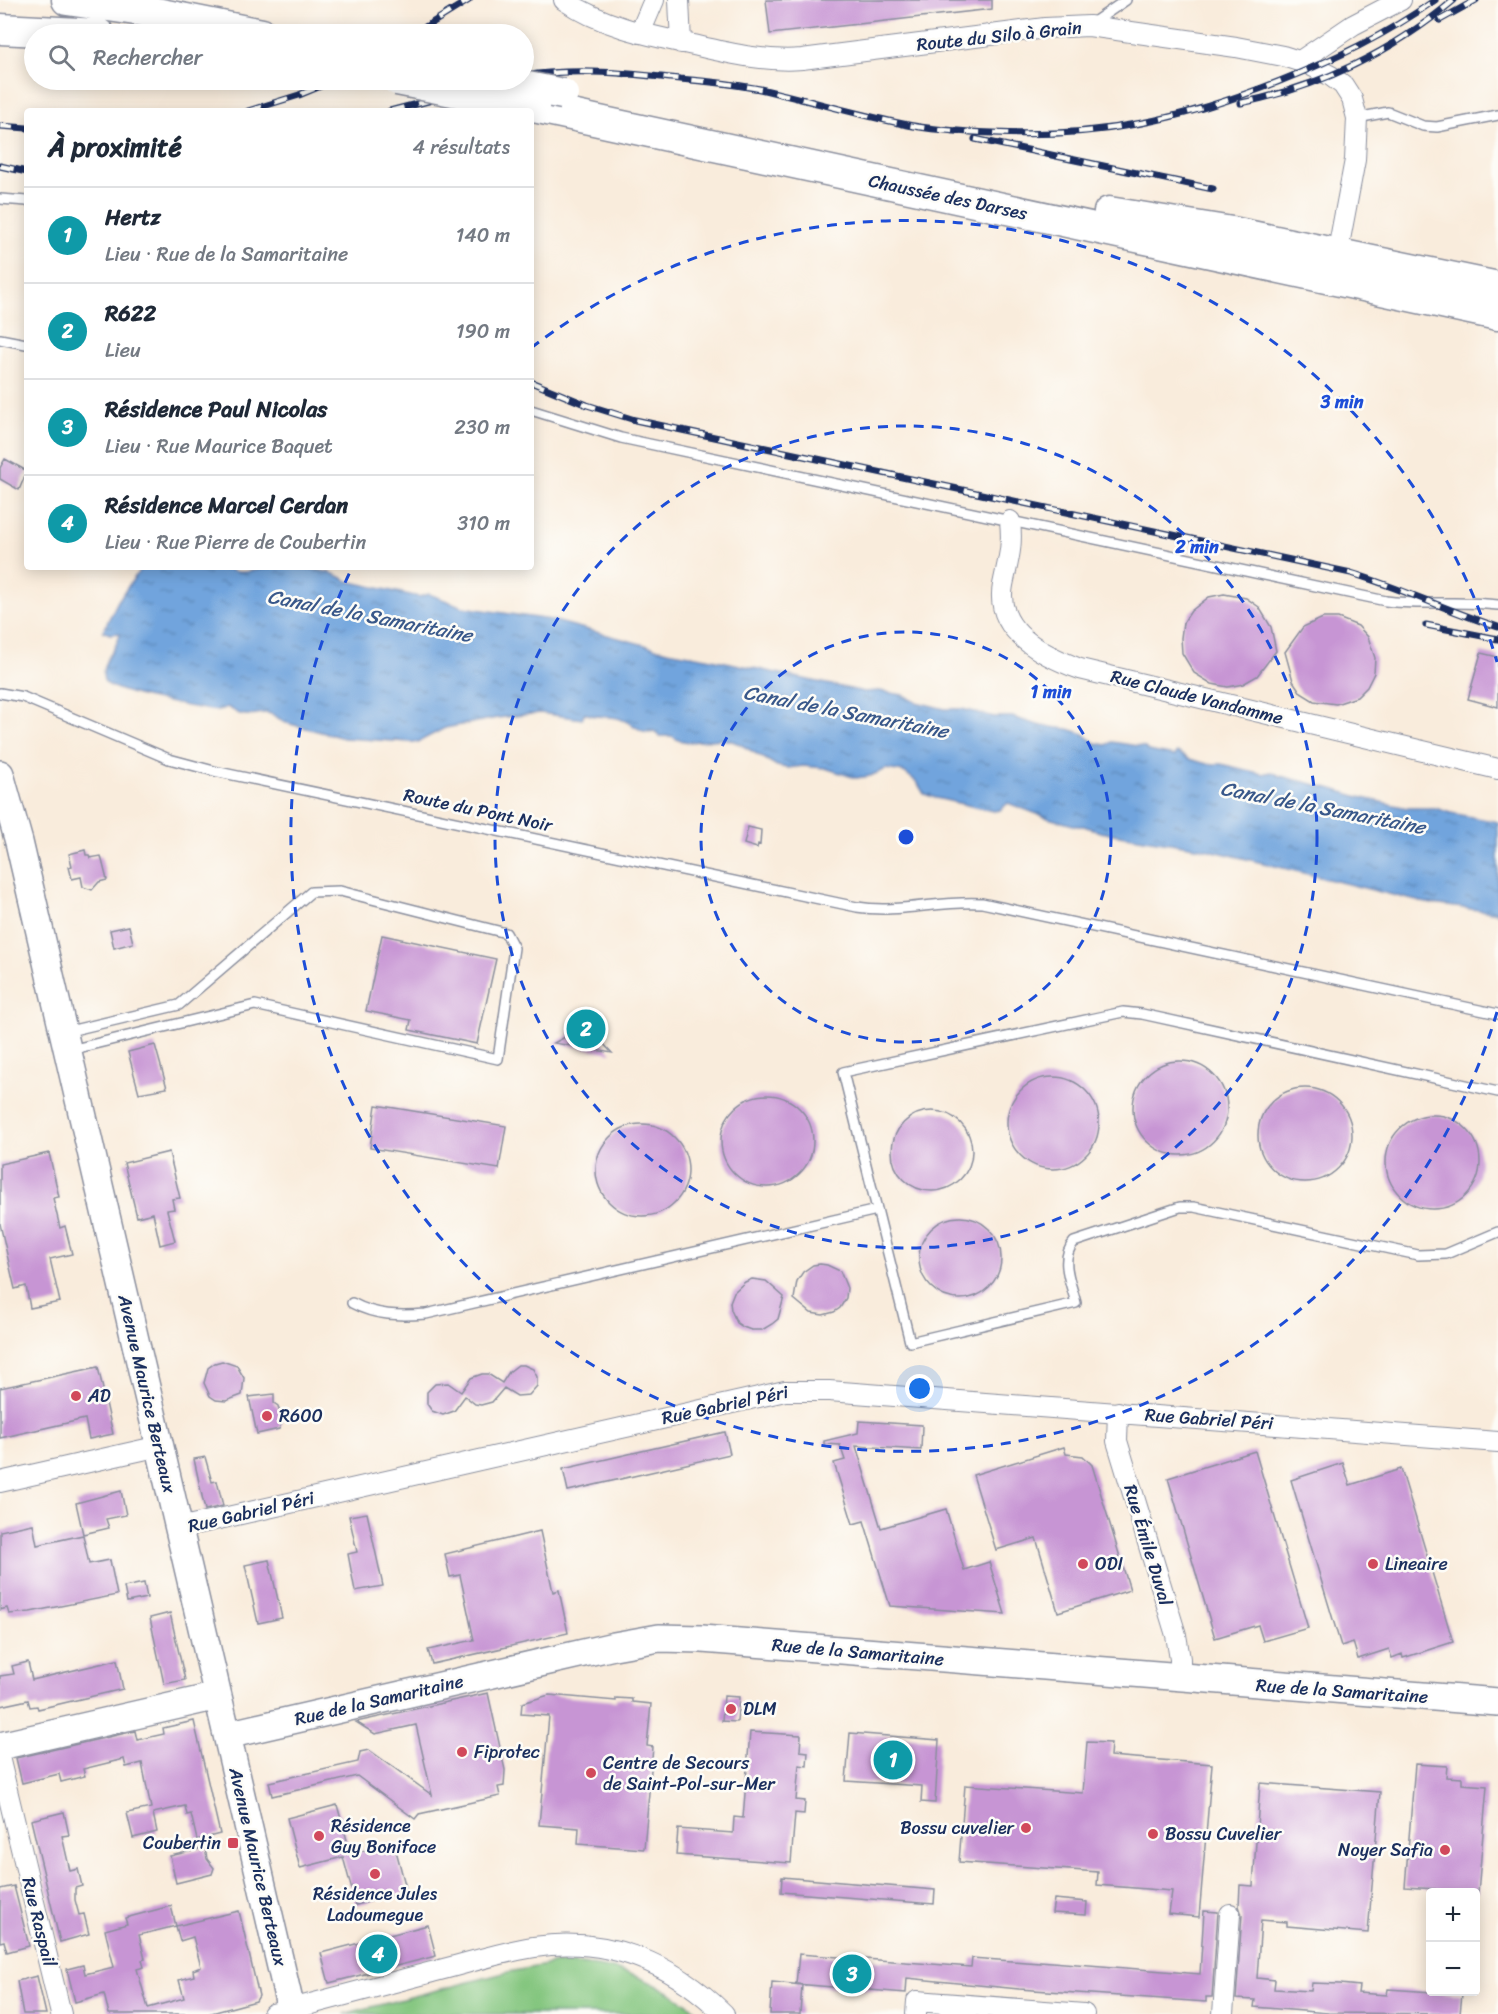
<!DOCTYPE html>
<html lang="fr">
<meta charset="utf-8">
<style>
:root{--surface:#fff;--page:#f6f6f7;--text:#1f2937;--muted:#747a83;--line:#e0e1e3;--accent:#0f766e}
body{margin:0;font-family:Sriracha,sans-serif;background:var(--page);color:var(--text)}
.controls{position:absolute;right:18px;bottom:18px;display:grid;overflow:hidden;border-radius:6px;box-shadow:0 3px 15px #0003}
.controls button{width:54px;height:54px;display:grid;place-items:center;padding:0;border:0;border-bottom:2px solid var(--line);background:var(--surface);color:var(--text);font:30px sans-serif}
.you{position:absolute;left:920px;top:1389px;width:21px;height:21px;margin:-15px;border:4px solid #fff;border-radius:50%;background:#1a73e8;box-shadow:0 0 0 9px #1a73e833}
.badge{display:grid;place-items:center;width:39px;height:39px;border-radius:50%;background:var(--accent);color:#fff;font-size:20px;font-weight:700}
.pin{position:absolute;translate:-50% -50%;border:3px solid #fff;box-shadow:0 2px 6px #0006}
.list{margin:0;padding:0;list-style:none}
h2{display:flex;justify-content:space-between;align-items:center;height:78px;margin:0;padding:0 24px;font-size:26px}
h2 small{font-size:20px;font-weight:400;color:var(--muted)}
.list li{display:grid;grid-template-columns:39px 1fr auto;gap:18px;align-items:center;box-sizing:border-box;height:96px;padding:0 24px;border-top:2px solid var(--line)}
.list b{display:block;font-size:22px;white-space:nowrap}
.list p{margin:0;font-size:20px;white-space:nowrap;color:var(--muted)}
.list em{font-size:20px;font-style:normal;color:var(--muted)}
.icon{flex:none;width:33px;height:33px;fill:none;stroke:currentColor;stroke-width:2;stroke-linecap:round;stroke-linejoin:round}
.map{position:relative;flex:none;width:1498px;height:2014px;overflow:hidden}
.search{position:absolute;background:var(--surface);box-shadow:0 3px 15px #0003;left:24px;top:24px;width:510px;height:66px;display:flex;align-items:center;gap:15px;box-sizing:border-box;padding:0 21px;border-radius:33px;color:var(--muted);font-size:22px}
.panel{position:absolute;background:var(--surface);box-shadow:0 3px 15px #0003;left:24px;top:108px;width:510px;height:462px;border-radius:6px}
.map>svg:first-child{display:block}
.garden{fill:#84c67f;stroke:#507a6e;stroke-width:1.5}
.water{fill:url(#water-ripples);stroke:#466a9e;stroke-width:1.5}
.building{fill:#c795d4}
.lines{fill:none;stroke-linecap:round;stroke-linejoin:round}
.lane-casing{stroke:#8a8e9d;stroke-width:12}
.street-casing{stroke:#8a8e9d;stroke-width:22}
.secondary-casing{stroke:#8a8e9d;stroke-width:30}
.primary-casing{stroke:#8a8e9d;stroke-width:33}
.lane{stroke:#fff;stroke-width:9}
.street{stroke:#fff;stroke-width:20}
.secondary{stroke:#fff;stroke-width:27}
.primary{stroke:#fff;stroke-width:30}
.rail-casing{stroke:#1b2f5e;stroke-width:7}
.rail{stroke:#fdfcf7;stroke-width:4.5;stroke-dasharray:14;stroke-linecap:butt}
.primary-bridge-casing{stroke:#8a8e9d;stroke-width:33;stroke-linecap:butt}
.primary-bridge{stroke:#fff;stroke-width:30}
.ring{fill:none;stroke:#1d4ed8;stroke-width:3;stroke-dasharray:10 8}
.poi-dot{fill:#d1495b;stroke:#fdfcf7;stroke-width:2}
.labels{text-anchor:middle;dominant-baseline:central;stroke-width:5;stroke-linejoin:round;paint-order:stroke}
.street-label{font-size:18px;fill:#1b2f5e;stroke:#fdfcf7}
.poi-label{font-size:18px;fill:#1b2f5e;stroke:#fdfcf7;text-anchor:start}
.water-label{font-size:20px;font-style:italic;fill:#39588a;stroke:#fdfcf7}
.centre{fill:#1d4ed8;stroke:#fdfcf7;stroke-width:3}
.ring-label{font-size:18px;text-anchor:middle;font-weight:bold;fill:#1d4ed8;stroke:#fdfcf7;stroke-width:5;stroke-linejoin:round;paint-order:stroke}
</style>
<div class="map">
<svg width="1498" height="2014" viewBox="0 0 1498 2014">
<defs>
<pattern id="water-ripples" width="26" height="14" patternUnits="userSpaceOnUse" patternTransform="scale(1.5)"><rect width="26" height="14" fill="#71a4dd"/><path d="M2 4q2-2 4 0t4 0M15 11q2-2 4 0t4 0" fill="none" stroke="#5c86b6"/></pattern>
</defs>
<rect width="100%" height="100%" fill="#fdfcf7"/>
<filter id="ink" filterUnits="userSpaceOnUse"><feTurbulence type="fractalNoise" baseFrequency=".0167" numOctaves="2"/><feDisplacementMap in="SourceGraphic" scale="12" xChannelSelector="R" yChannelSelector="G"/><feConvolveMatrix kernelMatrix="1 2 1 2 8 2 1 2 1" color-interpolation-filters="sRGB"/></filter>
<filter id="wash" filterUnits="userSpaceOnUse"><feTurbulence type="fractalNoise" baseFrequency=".008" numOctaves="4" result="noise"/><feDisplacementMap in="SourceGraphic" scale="24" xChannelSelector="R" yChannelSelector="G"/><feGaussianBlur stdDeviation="1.35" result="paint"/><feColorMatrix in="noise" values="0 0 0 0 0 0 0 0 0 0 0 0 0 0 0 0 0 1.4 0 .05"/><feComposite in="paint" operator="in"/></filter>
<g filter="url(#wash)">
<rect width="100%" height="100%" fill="#f9ecdc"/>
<path class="garden" d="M556,1963C614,1963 655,1978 701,2014H344L508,1972Z"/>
<path class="water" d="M142,567H226C238,578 258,568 272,567C292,565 332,569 347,581L419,597L429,594L463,607L551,620L667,651L707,658L864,692L879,691L903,695L916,702L945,709H962L994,717H1012L1041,726L1068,729L1084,734L1095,743L1106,745L1112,742L1144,747L1148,751L1175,756L1177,752L1189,759L1207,764H1221L1262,774L1272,772L1280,776L1329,788L1359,797L1407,808H1435L1451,813L1498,822V913C1472,908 1447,907 1421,902L1202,848L1100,832L1084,826H1077L1048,818L1008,803L1000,810L993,811L936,798L924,794L917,782L904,772L886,769L870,776L856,778L825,768L803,766L787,768L777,766L740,744L732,741L722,739L689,742L678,740L672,736H660L654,731C641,735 635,724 623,720C610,714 600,719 584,713L582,719L540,713L497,718L445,728L418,742H411L344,738L283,722C264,704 257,719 240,714C235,713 233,709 227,707L218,711C202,709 107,693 104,680C99,660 118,651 120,633L110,634L103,631L118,601Z"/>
<g id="blocks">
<path class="building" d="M766,0H992V9L770,34Z
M5,459L27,471L19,490L0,479V468Z
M1224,594L1246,598L1259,607L1271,627L1276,651L1257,676L1243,684L1228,687L1212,684L1194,673L1182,653L1181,638L1183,623L1191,611L1209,597Z
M1323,618H1338L1358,626L1368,637L1375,658L1374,673L1367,687L1357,697L1336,704L1314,701L1301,693L1293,681L1285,652L1303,627Z
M1481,653L1498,657V707L1468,699Z
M748,827L761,830L760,845L758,844L757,848L744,844Z
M85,850L86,855H89L90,858L101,856L107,880L99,882L92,890L83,887L81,877L72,879L69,867L72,866L69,854Z
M129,926L133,943L114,948L110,930Z
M382,935L496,959L477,1044L409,1030L411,1020L366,1011Z
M574,1013L603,1018L600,1040L612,1053L554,1043L569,1035Z
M155,1045L167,1088L139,1093L128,1052Z
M1133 1108a47 47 0 1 1 94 0a47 47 0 1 1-94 0Z
M1007 1123a46 46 0 1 1 92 0a46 46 0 1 1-92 0Z
M1258 1135a47 47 0 1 1 94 0a47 47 0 1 1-94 0Z
M721 1141a46 46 0 1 1 92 0a46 46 0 1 1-92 0Z
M376,1105L506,1126L499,1169L370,1148Z
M892 1151a40 40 0 1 1 80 0a40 40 0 1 1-80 0Z
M1386 1162a47 47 0 1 1 94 0a47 47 0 1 1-94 0Z
M596 1170a46 46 0 1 1 92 0a46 46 0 1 1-92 0Z
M169,1152L180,1198L172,1199L174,1209L167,1210L175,1241L160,1245L153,1213L137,1217L124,1163Z
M49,1153L59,1197L53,1198L60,1228L65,1226L72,1254L50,1259L60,1302L30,1308L26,1286L15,1289L0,1224V1164Z
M919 1258a41 41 0 1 1 82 0a41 41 0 1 1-82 0Z
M820,1264L827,1265L840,1271L847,1288L846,1298L840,1308L834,1312L823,1315L811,1313L794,1299L797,1281L803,1272L813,1265Z
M752,1279L766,1281L784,1297L778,1319L772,1324L762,1330H751L743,1327L737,1323L731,1310L730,1302L734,1292L745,1282Z
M222,1361L237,1366L244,1378L242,1395L226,1401L216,1400L210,1396L204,1383L208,1368L215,1363Z
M518,1365H524L533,1369L537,1377V1386L529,1395L517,1396L504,1388L492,1402L481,1405L475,1404L465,1396L454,1411L443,1415L432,1411L427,1404V1392L435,1384L448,1383L461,1392L471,1378L482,1374H488L502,1383L509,1372Z
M98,1367L113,1434L89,1439L85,1419L0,1438V1388Z
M274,1394V1403L278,1406L282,1422L279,1429L257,1434L249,1397Z
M859,1421L922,1425L921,1450L856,1446L881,1528L946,1509L964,1570L989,1562L1005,1614L890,1606L864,1521L853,1524L834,1463L845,1460L840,1445L824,1444V1441L858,1433Z
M725,1432L730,1454L568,1491L563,1469Z
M1064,1447L1066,1454L1083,1456L1092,1465L1130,1590L1058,1612L1036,1538L996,1550L973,1475Z
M1255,1451L1308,1628L1263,1641L1258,1625L1215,1638L1168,1478Z
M205,1457L212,1482L217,1481L223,1506L205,1510L194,1459Z
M1343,1463L1350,1485L1401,1469L1453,1642L1403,1658L1402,1654L1392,1658L1389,1649L1358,1659L1353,1642L1341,1646L1291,1480Z
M121,1491L126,1515L106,1519L109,1528L83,1534L76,1503Z
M367,1513L383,1586L355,1591L348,1554L357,1552L349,1516Z
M33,1524L37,1545L83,1535L89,1564L110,1560L117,1595L30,1612L9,1614L7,1608L0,1610V1531Z
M540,1531L553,1592L559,1590L568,1633L432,1664L428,1650L474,1640L460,1575L450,1577L445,1554Z
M269,1560L282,1618L258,1623L245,1565Z
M144,1583L147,1598L127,1602L124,1587Z
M170,1613L185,1680L164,1684L150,1618Z
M117,1660L123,1689L38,1709L37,1706L30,1707L28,1700L0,1706V1676L14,1674L12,1666L28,1662L32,1680Z
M488,1693L505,1770L504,1786L498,1787L500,1796L419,1814L415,1819L357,1776L272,1796L269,1782L358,1762L360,1752L369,1750L432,1795L416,1725L375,1734L356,1722Z
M549,1695L616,1701V1698L632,1699V1702L651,1704L647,1746L653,1747L644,1849L578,1844L579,1828L539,1825L549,1716L521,1714L522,1703Z
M724,1696L739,1697L737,1722L722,1721Z
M194,1721L220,1834L197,1840L191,1814L187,1815L185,1806L153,1813L157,1832L133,1838L127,1813L151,1808L142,1763L126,1767L124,1759L83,1769L85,1776L61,1782L59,1774L22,1783L16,1758L135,1731L137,1740L164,1734L163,1728Z
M750,1732L801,1735L800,1751L808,1752L807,1766L799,1765L796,1800L805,1801L804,1814L795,1813L791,1863L676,1855L678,1829L733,1833L734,1817L743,1818Z
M850,1733L939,1740L935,1803L921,1802L922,1786L846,1781Z
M1087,1742L1111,1743L1110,1756L1212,1764L1199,1917L1169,1914L1172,1891L1097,1885L1098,1872L959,1862L965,1785L1083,1793Z
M1415,1764L1447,1766L1446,1777L1462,1778V1784L1487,1786L1478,1893H1436V1889L1405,1887Z
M1260,1783L1380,1792L1368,1933L1287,1926V1922L1261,1920L1257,1978L1275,1980L1274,1989L1311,1991L1312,1983L1340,1984L1359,1986L1358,1993L1387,1995L1388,1989L1462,1994L1460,2014L1328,2013L1254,2007L1255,2000L1236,1999L1242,1915L1239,1906L1240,1885L1253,1886Z
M337,1805L351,1854L394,1843L407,1892L356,1905L343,1857L300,1868L287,1818Z
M64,1812L69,1835L62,1836L70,1871L78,1869L82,1886L75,1888V1900L79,1915L84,1914L89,1934L60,1942L31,1820Z
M205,1848L207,1859L214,1868L212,1874L176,1883L170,1856Z
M782,1877L935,1890L934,1904L781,1892Z
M14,1886L29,1946L7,1952L4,1941L0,1942V1889Z
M1054,1899L1087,1902L1086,1915L1052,1913Z
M171,1906L176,1926L139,1935L145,1959L142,1960L144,1967L137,1969L148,2008L184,1998L179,1980L194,1976L193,1970L201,1967L193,1937L180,1941L176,1926L239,1911L259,1996L256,2001L208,2014H109L104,1994L75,2002L67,1969L83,1965L85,1974L114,1967L105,1930L127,1924L125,1918Z
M1204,1911L1218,1912L1212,1997H1206V2002L1019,1989L907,1978L906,1993L796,1984L799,1954L971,1967L972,1958L1040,1963V1961L1200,1974Z
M428,1925L436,1956L329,1983L321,1953Z
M37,1976L46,2014H23L17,1981Z
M772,1982L802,1985L800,2014H770Z"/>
</g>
</g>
<g filter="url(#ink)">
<use href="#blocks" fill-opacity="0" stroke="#8a8e9d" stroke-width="1.5"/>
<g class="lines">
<defs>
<path id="lane" d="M1091,24L1126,0
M1357,118L1388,112L1423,126L1437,127L1498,115
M0,199L27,201
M0,339L26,344
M531,410L621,438L1386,601C1423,606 1460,600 1498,605
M0,693L23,697L169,759L214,771L857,907C899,914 939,900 982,903L1498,1014
M65,1032L179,1005L311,892L340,891L506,933L514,948L498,1059L255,1005L70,1050
M1498,1092L1142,1014L1123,1012L843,1072L910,1342L1076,1303C1071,1283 1059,1259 1074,1242L1180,1207H1194L1418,1255L1446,1254L1498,1232
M352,1303C376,1316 399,1316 426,1314L877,1210"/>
<path id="street" d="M564,0C603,27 652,36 698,46C732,54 767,62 802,59L1045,28L1089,26L1236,47L1283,56L1308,64L1331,76L1343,85L1352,99L1357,118L1355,160L1335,266
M679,0L681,43
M640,33L654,0
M1300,61L1353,25L1401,0
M1010,521C1013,548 1008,560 1003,585C994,632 1045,656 1080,669L1498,769
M1118,1412L1117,1441L1176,1635L1180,1659V1678
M0,1482L160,1446
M179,1528L785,1391H829L1498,1442
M0,1761L61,2014
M273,2014C326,2000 379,1986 432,1972C466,1964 500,1952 534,1947C608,1936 672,1963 724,2014
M916,2014L917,2001L1084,2014
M1223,2014L1230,1914"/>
<path id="secondary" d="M0,774L19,842L292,2014
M227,1735L614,1646L659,1638L702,1639L1498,1702
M0,1746L218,1696"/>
<path id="primary" d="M67,0L156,13L262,34
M0,29L99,34
M534,107L1498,315
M1109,212L1232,232L1498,287"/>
</defs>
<use href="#lane" class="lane-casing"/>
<use href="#street" class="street-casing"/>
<use href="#secondary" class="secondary-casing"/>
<use href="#primary" class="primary-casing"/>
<use href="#lane" class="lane"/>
<use href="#street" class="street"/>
<use href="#secondary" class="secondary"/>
<use href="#primary" class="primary"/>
<defs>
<path id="rail" d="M1440,20L1476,0
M414,34L469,0
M524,76C576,68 627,73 680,79C706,81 733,84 760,89C808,100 855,114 903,124C932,130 963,132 993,133C1099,138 1181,120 1280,81C1335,59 1386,35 1435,0
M1241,103C1319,87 1393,52 1454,0
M248,111L299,95L335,80
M390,111L508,80
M0,126L27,128
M975,139L1213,189
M0,166L27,172
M531,382L587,405L635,420L1351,573C1401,588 1448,611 1498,627
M1426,625L1498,639"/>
</defs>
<use href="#rail" class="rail-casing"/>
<use href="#rail" class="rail"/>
<defs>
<path id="primary-bridge" d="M397,80L534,107
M507,83L563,94"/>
</defs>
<use href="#primary-bridge" class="primary-bridge-casing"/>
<use href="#primary-bridge" class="primary-bridge"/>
</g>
</g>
<g class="ring">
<circle cx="906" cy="837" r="205"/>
<circle cx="906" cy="837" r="411"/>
<path d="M1497 1012A616 616 0 1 1 350 572M531 348A616 616 0 0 1 1497 662"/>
</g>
<g class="poi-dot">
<circle cx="76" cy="1396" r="6"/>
<circle cx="267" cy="1416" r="6"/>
<circle cx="1083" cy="1564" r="6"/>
<circle cx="1373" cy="1564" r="6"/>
<circle cx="731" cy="1709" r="6"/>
<circle cx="462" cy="1752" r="6"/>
<circle cx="591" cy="1773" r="6"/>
<circle cx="1026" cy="1828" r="6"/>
<circle cx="1153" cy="1834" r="6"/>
<circle cx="319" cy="1836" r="6"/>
<rect x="227" y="1837" width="12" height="12" rx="3"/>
<circle cx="1445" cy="1850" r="6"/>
<circle cx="375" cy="1874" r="6"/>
</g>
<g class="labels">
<g class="street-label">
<text transform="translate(999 36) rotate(-6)">Route du Silo à Grain</text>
<text transform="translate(948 197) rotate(12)">Chaussée des Darses</text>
<text transform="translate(1197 697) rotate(14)">Rue Claude Vandamme</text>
<text transform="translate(478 810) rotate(12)">Route du Pont Noir</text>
<text transform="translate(147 1394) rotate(77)">Avenue Maurice Berteaux</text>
<text transform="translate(725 1405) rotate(-12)">Rue Gabriel Péri</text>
<text transform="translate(1209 1419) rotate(4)">Rue Gabriel Péri</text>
<text transform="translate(251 1512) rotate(-13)">Rue Gabriel Péri</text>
<text transform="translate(1148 1545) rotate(73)">Rue Émile Duval</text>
<text transform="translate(858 1652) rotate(5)">Rue de la Samaritaine</text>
<text transform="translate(1342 1691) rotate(4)">Rue de la Samaritaine</text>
<text transform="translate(379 1700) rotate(-13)">Rue de la Samaritaine</text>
<text transform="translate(258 1867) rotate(77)">Avenue Maurice Berteaux</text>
<text transform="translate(39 1922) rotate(76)">Rue Raspail</text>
</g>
<g class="poi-label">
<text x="88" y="1396">AD</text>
<text x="279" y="1416">R600</text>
<text x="1095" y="1564">ODI</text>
<text x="1385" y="1564">Lineaire</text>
<text x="743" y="1709">DLM</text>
<text x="474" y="1752">Fiprotec</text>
<text x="603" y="1763">Centre de Secours<tspan x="603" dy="21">de Saint-Pol-sur-Mer</tspan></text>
<text x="331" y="1826">Résidence<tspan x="331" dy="21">Guy Boniface</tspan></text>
<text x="1014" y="1828" text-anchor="end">Bossu cuvelier</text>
<text x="1165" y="1834">Bossu Cuvelier</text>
<text x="221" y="1843" text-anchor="end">Coubertin</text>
<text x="1433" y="1850" text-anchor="end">Noyer Safia</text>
<text x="375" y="1894" text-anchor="middle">Résidence Jules<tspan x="375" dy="21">Ladoumegue</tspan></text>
</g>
<g class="water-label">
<text transform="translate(370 616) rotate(11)">Canal de la Samaritaine</text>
<text transform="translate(846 712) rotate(11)">Canal de la Samaritaine</text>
<text transform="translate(1323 808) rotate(11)">Canal de la Samaritaine</text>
</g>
</g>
<circle cx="906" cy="837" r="9" class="centre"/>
<g class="ring-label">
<text x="1342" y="408">3 min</text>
<text x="1197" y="553">2 min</text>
<text x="1051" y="698">1 min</text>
</g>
</svg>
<div class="controls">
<button>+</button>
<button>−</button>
</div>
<div class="you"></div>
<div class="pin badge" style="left:893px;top:1760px;background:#0f9aa8">1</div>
<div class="pin badge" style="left:586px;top:1029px;background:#0f9aa8">2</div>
<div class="pin badge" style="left:852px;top:1974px;background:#0f9aa8">3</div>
<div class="pin badge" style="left:378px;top:1954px;background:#0f9aa8">4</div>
<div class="search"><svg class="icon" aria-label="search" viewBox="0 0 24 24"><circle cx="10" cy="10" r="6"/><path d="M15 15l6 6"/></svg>Rechercher</div>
<section class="panel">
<h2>À proximité<small>4 résultats</small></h2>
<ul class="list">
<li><span class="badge" style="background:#0f9aa8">1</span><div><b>Hertz</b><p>Lieu · Rue de la Samaritaine</p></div><em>140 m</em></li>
<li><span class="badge" style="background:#0f9aa8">2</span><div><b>R622</b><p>Lieu</p></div><em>190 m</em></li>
<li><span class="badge" style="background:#0f9aa8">3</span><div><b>Résidence Paul Nicolas</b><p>Lieu · Rue Maurice Baquet</p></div><em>230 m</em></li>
<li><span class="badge" style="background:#0f9aa8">4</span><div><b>Résidence Marcel Cerdan</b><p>Lieu · Rue Pierre de Coubertin</p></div><em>310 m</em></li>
</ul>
</section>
</div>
